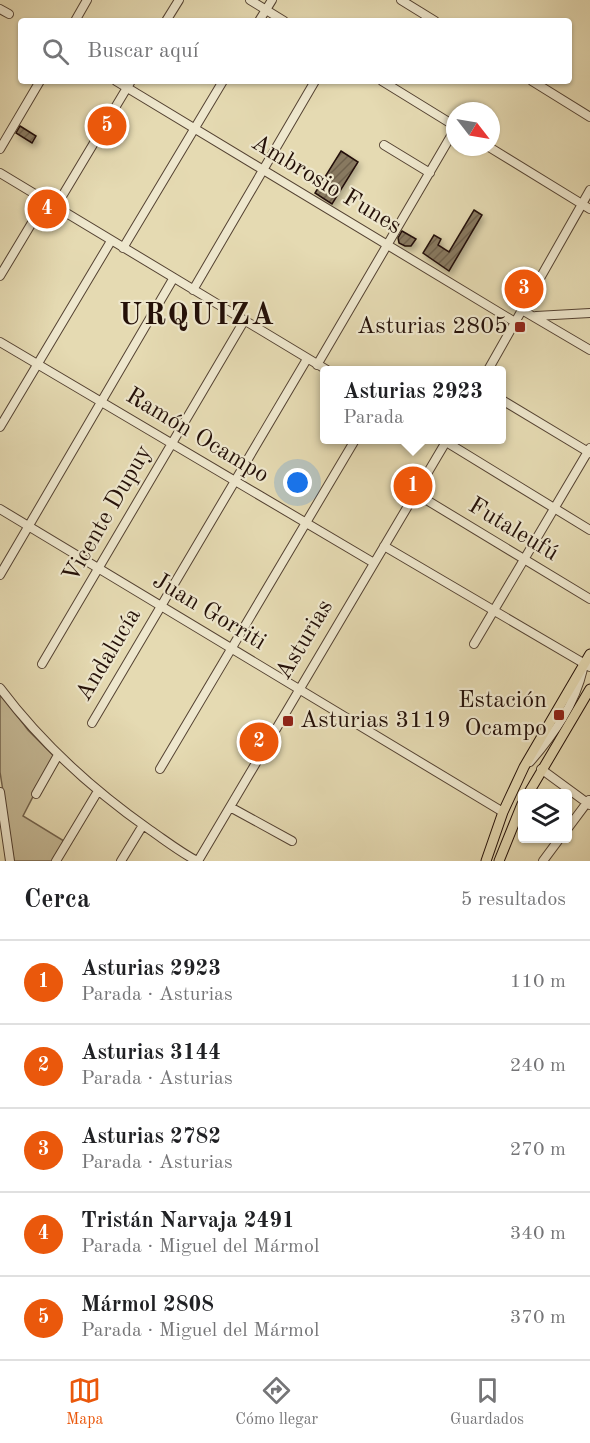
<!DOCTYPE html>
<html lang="es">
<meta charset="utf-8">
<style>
:root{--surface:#fff;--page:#f2f2f2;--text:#202124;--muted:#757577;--line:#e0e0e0;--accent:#ea580c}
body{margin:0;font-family:"Old Standard TT",serif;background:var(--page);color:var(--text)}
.controls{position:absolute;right:18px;bottom:18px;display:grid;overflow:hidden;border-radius:6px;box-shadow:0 2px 4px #0004}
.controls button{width:54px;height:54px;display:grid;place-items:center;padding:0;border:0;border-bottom:2px solid var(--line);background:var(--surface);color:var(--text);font:30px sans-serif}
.compass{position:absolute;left:446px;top:102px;width:54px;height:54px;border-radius:50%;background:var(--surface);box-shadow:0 2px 4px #0004;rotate:121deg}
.you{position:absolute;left:298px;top:483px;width:21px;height:21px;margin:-15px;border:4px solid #fff;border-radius:50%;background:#1a73e8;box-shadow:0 0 0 9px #1a73e833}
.badge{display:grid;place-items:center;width:39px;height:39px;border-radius:50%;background:var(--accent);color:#fff;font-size:20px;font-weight:700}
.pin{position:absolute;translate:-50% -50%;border:3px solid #fff;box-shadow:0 2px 6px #0006}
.popup{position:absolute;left:320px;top:366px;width:186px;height:78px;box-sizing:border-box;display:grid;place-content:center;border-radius:6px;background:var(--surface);filter:drop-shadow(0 2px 4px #0005);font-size:20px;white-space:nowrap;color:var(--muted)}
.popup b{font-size:22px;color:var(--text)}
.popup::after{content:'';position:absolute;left:50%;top:100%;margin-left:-12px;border:12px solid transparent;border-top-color:var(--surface)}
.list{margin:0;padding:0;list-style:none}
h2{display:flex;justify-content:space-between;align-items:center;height:78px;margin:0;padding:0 24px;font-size:26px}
h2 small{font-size:20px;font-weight:400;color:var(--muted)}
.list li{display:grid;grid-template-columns:39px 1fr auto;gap:18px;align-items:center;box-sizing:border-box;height:84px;padding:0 24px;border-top:2px solid var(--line)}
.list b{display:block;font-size:22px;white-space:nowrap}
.list p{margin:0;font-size:20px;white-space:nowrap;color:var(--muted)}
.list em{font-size:20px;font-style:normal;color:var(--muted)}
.icon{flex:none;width:33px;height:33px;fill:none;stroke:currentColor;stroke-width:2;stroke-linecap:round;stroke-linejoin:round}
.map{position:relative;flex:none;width:590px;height:861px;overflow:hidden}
.search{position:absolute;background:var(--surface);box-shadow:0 2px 4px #0004;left:18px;right:18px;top:18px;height:66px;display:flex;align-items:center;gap:15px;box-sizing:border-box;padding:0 21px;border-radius:6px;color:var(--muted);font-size:22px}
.sheet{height:498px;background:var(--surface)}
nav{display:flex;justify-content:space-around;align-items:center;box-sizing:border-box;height:84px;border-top:2px solid var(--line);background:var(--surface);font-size:16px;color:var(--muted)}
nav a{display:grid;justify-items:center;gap:3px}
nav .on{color:var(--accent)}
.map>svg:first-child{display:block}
.park{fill:#c4b895;stroke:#74644e;stroke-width:1.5}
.building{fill:url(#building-hatch);stroke:#241008;stroke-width:1.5;filter:url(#shadow)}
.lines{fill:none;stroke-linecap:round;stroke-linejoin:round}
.minor-casing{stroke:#544232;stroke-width:10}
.major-casing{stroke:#241008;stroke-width:11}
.minor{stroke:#eee7cd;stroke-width:8}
.major{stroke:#e5dab2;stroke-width:9}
.poi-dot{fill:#8f2418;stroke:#eee7cd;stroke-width:2}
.labels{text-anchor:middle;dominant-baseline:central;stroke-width:4.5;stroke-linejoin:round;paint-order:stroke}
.street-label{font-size:24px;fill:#241008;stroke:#eee7cd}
.poi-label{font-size:24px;fill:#241008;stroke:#eee7cd;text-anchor:end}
.district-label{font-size:30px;font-weight:bold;letter-spacing:1.5px;fill:#241008;stroke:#eee7cd}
</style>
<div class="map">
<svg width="590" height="861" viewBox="0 0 590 861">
<defs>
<pattern id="building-hatch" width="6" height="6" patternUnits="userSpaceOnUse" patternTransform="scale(1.5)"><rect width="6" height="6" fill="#887960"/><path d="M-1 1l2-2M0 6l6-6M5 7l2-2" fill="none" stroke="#6f624d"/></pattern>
<filter id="shadow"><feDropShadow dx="2.5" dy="4" stdDeviation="3" flood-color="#0004"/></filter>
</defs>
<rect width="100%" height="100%" fill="#e5dab2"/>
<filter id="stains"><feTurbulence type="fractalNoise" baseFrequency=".00333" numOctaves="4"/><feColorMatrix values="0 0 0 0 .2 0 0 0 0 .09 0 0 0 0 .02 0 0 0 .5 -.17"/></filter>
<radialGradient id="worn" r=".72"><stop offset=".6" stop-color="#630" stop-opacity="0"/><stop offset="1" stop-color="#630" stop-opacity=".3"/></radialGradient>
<path class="park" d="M0,693L28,730L54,756L23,816L64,841L53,861H14L0,772Z"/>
<path class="building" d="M20,126L36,136L32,143L16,133Z
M341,151L358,162L332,204L315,193Z
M474,210L482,215L449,271L423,253L434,235L441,239L438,245L449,252Z
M402,231L416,239L411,246H405L399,243L398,238Z"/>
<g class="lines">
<defs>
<path id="minor" d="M250,0L284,21
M401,0L435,21
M0,9L9,14
M75,21L87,0
M166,21L179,0
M259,21L272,0
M116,81L515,322
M382,81L455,126
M532,81L590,117
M384,145L430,173
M489,147L590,209
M0,149L40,81
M0,173L327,370
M55,208L131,81
M123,248L223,81
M0,276L45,201
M193,290L315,81
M522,310L590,350
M536,316L590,313
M0,342L374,563
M317,365L455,129
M488,370L590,190
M502,400L590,453
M0,427L111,241
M443,440L590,530
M415,493L590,599
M0,509L503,812
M384,546L590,667
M0,575L173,279
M474,644L590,448
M42,664L244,321
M0,688C42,744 93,790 150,830C166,841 180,852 197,861
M92,723L307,359
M530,762C554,734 575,704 583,669
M160,769L355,440
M541,769L590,805
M0,792L10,861
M36,794L58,755
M230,807L292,841
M568,828L589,800
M56,861L98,791
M121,861L143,825
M198,861L447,440
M543,861L560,838"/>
<path id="major" d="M528,794L590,689
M486,861L503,812L524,767L590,654
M499,861L522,804"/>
</defs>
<use href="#minor" class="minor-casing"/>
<use href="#major" class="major-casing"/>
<use href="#minor" class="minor"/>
<use href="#major" class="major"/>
</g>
<g class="poi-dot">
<rect x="514" y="321" width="12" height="12" rx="3"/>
<rect x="553" y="709" width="12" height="12" rx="3"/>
<rect x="282" y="715" width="12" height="12" rx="3"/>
</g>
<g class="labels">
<g class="street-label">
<text transform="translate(326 185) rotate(31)">Ambrosio Funes</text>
<text transform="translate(197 436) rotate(31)">Ramón Ocampo</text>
<text transform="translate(108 514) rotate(-60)">Vicente Dupuy</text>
<text transform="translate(513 530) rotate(31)">Futaleufú</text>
<text transform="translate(209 612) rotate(31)">Juan Gorriti</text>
<text transform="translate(305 640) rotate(-59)">Asturias</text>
<text transform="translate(109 655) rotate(-59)">Andalucía</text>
</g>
<g class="poi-label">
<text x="508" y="327">Asturias 2805</text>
<text x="547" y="701">Estación<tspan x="547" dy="28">Ocampo</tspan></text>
<text x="300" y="721" text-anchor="start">Asturias 3119</text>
</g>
<g class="district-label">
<text x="197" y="316">URQUIZA</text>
</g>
</g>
<rect width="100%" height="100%" filter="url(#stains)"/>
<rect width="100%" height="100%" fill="url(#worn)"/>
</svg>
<div class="controls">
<button><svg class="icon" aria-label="layers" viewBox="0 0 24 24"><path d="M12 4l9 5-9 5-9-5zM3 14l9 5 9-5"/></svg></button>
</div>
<svg class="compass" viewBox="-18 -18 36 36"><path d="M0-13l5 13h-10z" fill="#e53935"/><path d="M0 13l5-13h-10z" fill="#757577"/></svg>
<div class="you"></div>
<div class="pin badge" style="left:413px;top:486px">1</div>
<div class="popup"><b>Asturias 2923</b>Parada</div>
<div class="pin badge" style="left:259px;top:742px">2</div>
<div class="pin badge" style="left:524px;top:289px">3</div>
<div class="pin badge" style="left:47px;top:209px">4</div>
<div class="pin badge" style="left:107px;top:126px">5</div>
<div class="search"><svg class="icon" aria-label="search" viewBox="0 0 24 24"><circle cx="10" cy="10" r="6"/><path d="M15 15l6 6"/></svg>Buscar aquí</div>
</div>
<section class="sheet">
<h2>Cerca<small>5 resultados</small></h2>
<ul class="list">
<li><span class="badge">1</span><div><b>Asturias 2923</b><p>Parada · Asturias</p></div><em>110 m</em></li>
<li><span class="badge">2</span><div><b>Asturias 3144</b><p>Parada · Asturias</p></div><em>240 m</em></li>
<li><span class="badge">3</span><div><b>Asturias 2782</b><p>Parada · Asturias</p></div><em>270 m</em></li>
<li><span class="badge">4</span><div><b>Tristán Narvaja 2491</b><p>Parada · Miguel del Mármol</p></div><em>340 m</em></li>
<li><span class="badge">5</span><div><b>Mármol 2808</b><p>Parada · Miguel del Mármol</p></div><em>370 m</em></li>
</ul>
</section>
<nav>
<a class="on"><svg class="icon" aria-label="map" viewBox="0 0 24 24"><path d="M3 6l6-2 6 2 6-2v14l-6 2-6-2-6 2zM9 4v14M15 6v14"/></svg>Mapa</a>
<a><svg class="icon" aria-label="directions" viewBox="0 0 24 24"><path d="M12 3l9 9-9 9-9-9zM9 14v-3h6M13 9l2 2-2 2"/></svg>Cómo llegar</a>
<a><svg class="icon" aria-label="saved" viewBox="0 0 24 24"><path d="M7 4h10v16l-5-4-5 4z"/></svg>Guardados</a>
</nav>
